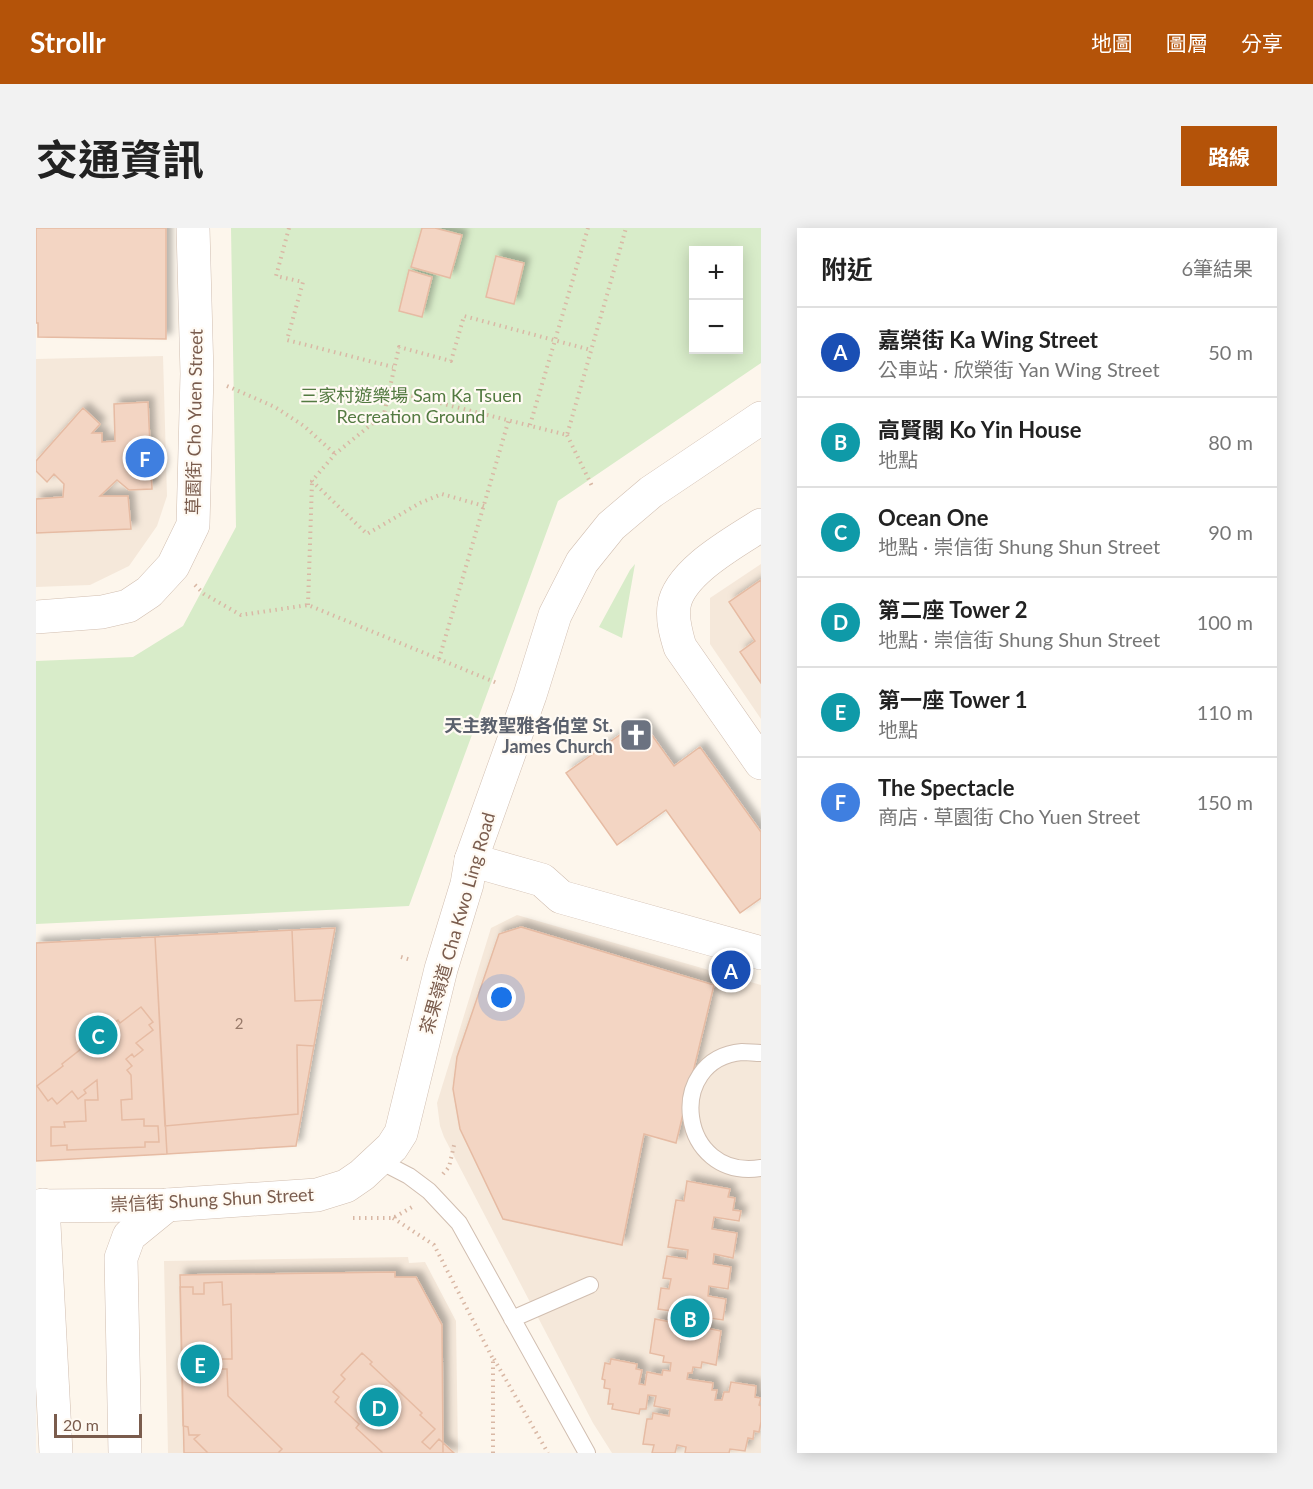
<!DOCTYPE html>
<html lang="zh-TW">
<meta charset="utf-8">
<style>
:root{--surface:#fff;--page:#f2f2f2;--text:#222;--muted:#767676;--line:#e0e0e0;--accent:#b45309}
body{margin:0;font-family:Lato,"Noto Sans TC",sans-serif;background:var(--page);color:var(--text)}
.controls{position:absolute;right:18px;top:18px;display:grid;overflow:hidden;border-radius:0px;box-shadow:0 3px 15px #0003}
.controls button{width:54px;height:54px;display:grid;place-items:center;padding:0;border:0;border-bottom:2px solid var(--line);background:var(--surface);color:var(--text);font:30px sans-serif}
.scale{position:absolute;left:18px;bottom:15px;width:88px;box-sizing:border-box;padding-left:6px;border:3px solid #7a5c4d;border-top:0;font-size:16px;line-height:21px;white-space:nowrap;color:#7a5c4d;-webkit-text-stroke:4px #fffaf3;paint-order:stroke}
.you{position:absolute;left:466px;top:770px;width:21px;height:21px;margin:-15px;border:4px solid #fff;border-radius:50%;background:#1a73e8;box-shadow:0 0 0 9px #1a73e833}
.badge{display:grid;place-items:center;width:39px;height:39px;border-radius:50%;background:var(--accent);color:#fff;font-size:20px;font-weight:700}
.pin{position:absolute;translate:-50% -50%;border:3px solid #fff;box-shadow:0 2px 6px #0006}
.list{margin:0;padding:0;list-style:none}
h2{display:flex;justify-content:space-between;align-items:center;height:78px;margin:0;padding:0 24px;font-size:26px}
h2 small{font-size:20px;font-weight:400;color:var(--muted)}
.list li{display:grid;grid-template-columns:39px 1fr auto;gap:18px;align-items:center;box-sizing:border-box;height:90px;padding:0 24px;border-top:2px solid var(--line)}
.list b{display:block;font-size:22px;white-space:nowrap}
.list p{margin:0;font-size:20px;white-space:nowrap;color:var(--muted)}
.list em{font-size:20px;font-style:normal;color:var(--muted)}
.map{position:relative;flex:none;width:725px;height:1225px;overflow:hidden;border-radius:0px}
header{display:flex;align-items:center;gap:36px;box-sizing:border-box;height:84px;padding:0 30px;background:var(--accent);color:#fff}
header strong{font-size:28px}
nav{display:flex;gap:33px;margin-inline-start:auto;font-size:21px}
.intro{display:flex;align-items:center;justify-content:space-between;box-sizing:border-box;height:144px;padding:0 36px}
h1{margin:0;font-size:42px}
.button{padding:15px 27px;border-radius:0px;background:var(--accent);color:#fff;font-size:21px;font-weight:700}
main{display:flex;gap:36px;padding:0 36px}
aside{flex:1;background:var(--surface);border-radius:0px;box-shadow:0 3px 15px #0003}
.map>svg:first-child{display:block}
.residential{fill:#f5e8da}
.green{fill:#d8ecc9;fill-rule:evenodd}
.building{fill:#f3d5c3;stroke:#e6bba3;stroke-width:1.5;filter:url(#shadow)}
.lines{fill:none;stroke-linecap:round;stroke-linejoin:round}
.service-casing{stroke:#d1beb0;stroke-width:18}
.minor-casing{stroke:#d1beb0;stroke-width:34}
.tertiary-casing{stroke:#d1beb0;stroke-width:34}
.path{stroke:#d9b8a5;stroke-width:4;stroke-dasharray:1.5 4.5;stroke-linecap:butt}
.service{stroke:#fff;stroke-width:16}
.minor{stroke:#fff;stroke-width:33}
.tertiary{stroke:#fff;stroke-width:33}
.labels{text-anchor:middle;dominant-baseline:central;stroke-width:4.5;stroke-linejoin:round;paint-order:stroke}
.number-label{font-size:15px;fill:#987a6a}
.park-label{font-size:18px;fill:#537a41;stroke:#fffaf3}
.street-label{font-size:18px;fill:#7a5c4d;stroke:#fffaf3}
.worship-label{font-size:18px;font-weight:bold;fill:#5b616d;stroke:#fffaf3;text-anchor:end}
</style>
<header>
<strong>Strollr</strong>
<nav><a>地圖</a><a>圖層</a><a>分享</a></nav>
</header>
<div class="intro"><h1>交通資訊</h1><a class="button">路線</a></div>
<main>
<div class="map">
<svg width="725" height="1225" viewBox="0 0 725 1225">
<defs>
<filter id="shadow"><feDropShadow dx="5.5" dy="-5.5" stdDeviation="3" flood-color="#0004"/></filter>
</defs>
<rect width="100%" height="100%" fill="#fdf6ec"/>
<path class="residential" d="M127,128L131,268L121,298L93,338L54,357L0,359V131Z
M725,336V491L674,416V370Z
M481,687L725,757V1225H576L557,1195L408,909L404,898L401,875L455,700Z
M372,1029L373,1035L389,1034L420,1093L422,1225H132L128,1033Z"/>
<path class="green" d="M195,0H725V135L522,273L373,678L0,696V433L97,429L147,398L200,299ZM658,22H702V122H658Z
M599,336L586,410L563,399L594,342Z"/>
<path class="building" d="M0,0H130V111L2,109V95H0Z
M386,0H399L426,7L414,50L375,39Z
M460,28L488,35L478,76L450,69Z
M373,42L396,49L386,89L363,83Z
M112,174L116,261L93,262L81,252L64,268H92L95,301L0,305V271L27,269L28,256L18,246L11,254L0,243V233L47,180L64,196L56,205H66V214L79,213L78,176Z
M725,352V455L704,424L719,413L693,374Z
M605,492L638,538L664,519L725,604V670L704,685L630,582L581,617L530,545Z
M485,699L678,757L640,915L608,906L586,1017L467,991L424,901L417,861L421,829L463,706Z
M299,700L260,918L131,926L119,709Z
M256,702L259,773L286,772L278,818L261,817L262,886L129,898L119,709Z
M119,709L131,926L0,933V715Z
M105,779L117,794L113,797L117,802L100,815L107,822L98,829L96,826L90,831L96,838L91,842L95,847L96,871L85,872L86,892L108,891V898H122L123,914H109V919L31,922V917L15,918V899H29L28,894L50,893L49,872H62L61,852L48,862L50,865L42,871L36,863L21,876L16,870L12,873L1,858L27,838L26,836L82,792L84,795Z
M651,953L694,961L692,969L699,970L697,982L705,983L703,993L678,989L676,1001L701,1005L697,1030L678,1026L677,1036L695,1039L692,1061L673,1058L672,1068L690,1071L687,1092L667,1089L665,1099L685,1103L680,1137L666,1134L665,1140L657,1139L656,1145H652L651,1151L677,1155L676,1162H681L679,1172H686L688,1164H693L695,1154L720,1158L719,1169L725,1170L723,1177L725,1178V1194L723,1204L718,1203L717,1211L712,1210L709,1223L694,1221L693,1225H649L650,1219L641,1217L639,1225H616L618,1217L607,1216L611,1191H616L617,1185L633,1188L634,1181L618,1178L620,1168L612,1167L610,1181H604L603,1186L576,1181L577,1176H572L574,1161L568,1160L569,1152L566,1151L569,1135L574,1136L575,1131L601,1136L600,1141L606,1142L603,1156L609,1157L611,1144L626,1147L627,1142L634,1143L635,1135L627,1134L628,1128L614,1125L619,1091L640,1095L642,1084L622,1081L625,1060L633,1061L635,1051L627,1050L631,1028L651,1031L652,1022L632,1019L640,972L648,973Z
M359,1044V1049H380L406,1097L407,1225H148L144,1047Z
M186,1054L187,1077L195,1076L196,1131H182V1141H191L192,1168L246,1221L242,1225H172L158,1211L163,1207H153L152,1199L147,1198L144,1059H157V1066H168V1055Z
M326,1125L336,1134L334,1136L386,1185L384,1187L399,1201L386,1214L394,1221L403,1211L418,1225H347L320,1200L323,1196L299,1174L303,1169L297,1164L309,1151L305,1147Z"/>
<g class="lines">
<defs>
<path id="service" d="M725,825C719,825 712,824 706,824C628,831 642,953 725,940
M342,932L373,948L393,963L423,995L551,1225
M476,1091L554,1057"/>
<path id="minor" d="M725,297C699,314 643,344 638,378C636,392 640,406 644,419L725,535
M0,389L66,384L92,378L113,364L137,338L157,297L161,146L157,0
M435,632L506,652L525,669L725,725
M7,977L20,1225
M89,1225L85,1030L93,1008L131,977"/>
<path id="tertiary" d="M0,978L131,977L281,967L310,958L326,947L356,919L365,905L405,741L431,656L435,632L494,467L519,387L546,334L575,298L615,264L725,190"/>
</defs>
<use href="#service" class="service-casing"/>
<use href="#minor" class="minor-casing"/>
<use href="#tertiary" class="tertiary-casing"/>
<path class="path" d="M253,0L240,48L267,54L251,112L357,139
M191,158L239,179L268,198L299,226
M352,162L531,207L590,0
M494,197L552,0
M531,207L556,258
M448,278L406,266L384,275L331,306L276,253L299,226L348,186L363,119L415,133L428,88L555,122
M159,357L168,366L205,387L272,377L461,455
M272,377L276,254
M403,431L473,191
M365,729L375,732
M407,946L413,939L419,913
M317,990H357L378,978
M357,990L398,1017L457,1131V1225
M458,1131L512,1225"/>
<use href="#service" class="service"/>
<use href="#minor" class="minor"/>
<use href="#tertiary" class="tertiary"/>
</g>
<defs>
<symbol id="church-square" viewBox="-11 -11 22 22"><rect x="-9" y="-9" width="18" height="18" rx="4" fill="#6b7280" stroke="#fffaf3"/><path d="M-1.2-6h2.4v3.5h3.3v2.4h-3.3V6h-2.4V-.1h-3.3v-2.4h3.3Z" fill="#fff"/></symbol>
</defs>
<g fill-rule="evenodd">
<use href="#church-square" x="581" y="488" width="38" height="38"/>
</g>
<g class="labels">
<g class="number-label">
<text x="203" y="795">2</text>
</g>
<g class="park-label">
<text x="375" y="167">三家村遊樂場 Sam Ka Tsuen<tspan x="375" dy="21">Recreation Ground</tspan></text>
</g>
<g class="street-label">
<text transform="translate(158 194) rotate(-89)">草園街 Cho Yuen Street</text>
<text transform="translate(421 695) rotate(-74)">茶果嶺道 Cha Kwo Ling Road</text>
<text transform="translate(176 971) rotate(-3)">崇信街 Shung Shun Street</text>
</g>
<g class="worship-label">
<text x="577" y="497">天主教聖雅各伯堂 St.<tspan x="577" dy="21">James Church</tspan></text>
</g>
</g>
</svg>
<div class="controls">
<button>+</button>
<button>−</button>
</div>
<div class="scale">20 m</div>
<div class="you"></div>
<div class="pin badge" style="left:695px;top:742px;background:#1a4fb4">A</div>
<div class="pin badge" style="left:654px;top:1090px;background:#0f9aa8">B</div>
<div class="pin badge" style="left:62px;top:807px;background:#0f9aa8">C</div>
<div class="pin badge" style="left:343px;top:1179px;background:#0f9aa8">D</div>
<div class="pin badge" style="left:164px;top:1136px;background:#0f9aa8">E</div>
<div class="pin badge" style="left:109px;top:230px;background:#3f7fe0">F</div>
</div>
<aside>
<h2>附近<small>6筆結果</small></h2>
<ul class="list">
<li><span class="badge" style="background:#1a4fb4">A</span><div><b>嘉榮街 Ka Wing Street</b><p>公車站 · 欣榮街 Yan Wing Street</p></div><em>50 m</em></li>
<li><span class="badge" style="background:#0f9aa8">B</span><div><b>高賢閣 Ko Yin House</b><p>地點</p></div><em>80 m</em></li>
<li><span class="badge" style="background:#0f9aa8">C</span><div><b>Ocean One</b><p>地點 · 崇信街 Shung Shun Street</p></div><em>90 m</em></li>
<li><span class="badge" style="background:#0f9aa8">D</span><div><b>第二座 Tower 2</b><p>地點 · 崇信街 Shung Shun Street</p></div><em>100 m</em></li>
<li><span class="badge" style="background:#0f9aa8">E</span><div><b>第一座 Tower 1</b><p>地點</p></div><em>110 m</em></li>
<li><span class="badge" style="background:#3f7fe0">F</span><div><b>The Spectacle</b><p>商店 · 草園街 Cho Yuen Street</p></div><em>150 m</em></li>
</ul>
</aside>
</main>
